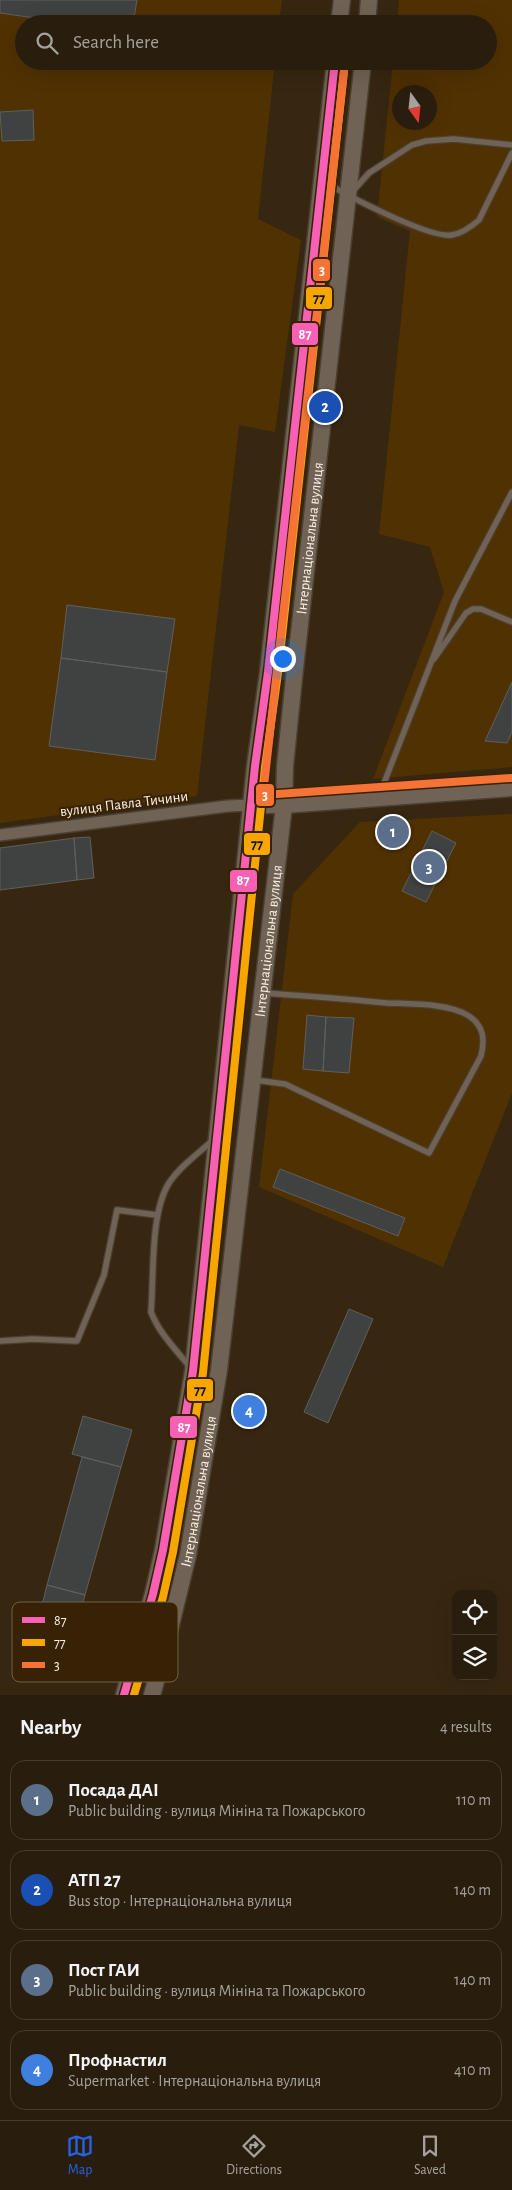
<!DOCTYPE html>
<meta charset="utf-8">
<style>
:root{--surface:#291d0d;--page:#352a1b;--text:#f1f3f6;--muted:#a5a29d;--line:#453b2e;--accent:#2563eb}
body{margin:0;font-family:"Alegreya Sans",sans-serif;background:var(--page);color:var(--text)}
.controls{position:absolute;right:15px;bottom:15px;display:grid;overflow:hidden;border-radius:10px;box-shadow:0 5px 20px #0002}
.controls button{width:45px;height:45px;display:grid;place-items:center;padding:0;border:0;border-bottom:1px solid var(--line);background:var(--surface);color:var(--text);font:25px sans-serif}
.compass{position:absolute;left:392px;top:85px;width:45px;height:45px;border-radius:50%;background:var(--surface);box-shadow:0 5px 20px #0002;rotate:165deg}
.you{position:absolute;left:282px;top:658px;width:18px;height:18px;margin:-12px;border:4px solid #fff;border-radius:50%;background:#1a73e8;box-shadow:0 0 0 8px #1a73e833}
.badge{display:grid;place-items:center;width:32px;height:32px;border-radius:50%;background:var(--accent);color:#fff;font-size:16px;font-weight:700}
.pin{position:absolute;translate:-50% -50%;border:2px solid #fff;box-shadow:0 1px 5px #0006}
.list{margin:0;padding:0;list-style:none}
h2{display:flex;justify-content:space-between;align-items:center;height:65px;margin:0;padding:0 20px;font-size:21px}
h2 small{font-size:16px;font-weight:400;color:var(--muted)}
.list li{display:grid;grid-template-columns:32px 1fr auto;gap:15px;align-items:center;box-sizing:border-box;height:80px;margin:0 10px 10px;padding:0 10px;border:1px solid var(--line);border-radius:15px}
.list b{display:block;font-size:19px;white-space:nowrap}
.list p{margin:0;font-size:16px;white-space:nowrap;color:var(--muted)}
.list em{font-size:16px;font-style:normal;color:var(--muted)}
.icon{flex:none;width:28px;height:28px;fill:none;stroke:currentColor;stroke-width:2;stroke-linecap:round;stroke-linejoin:round}
.map{position:relative;flex:none;width:512px;height:1695px;overflow:hidden}
.search{position:absolute;background:var(--surface);box-shadow:0 5px 20px #0002;left:15px;right:15px;top:15px;height:55px;display:flex;align-items:center;gap:12px;box-sizing:border-box;padding:0 18px;border-radius:28px;color:var(--muted);font-size:19px}
.sheet{height:425px;background:var(--surface)}
nav{display:flex;justify-content:space-around;align-items:center;box-sizing:border-box;height:70px;border-top:1px solid var(--line);background:var(--surface);font-size:14px;color:var(--muted)}
nav a{display:grid;justify-items:center;gap:2px}
nav .on{color:var(--accent)}
.map>svg:first-child{display:block}
.built{fill:#503102;fill-rule:evenodd}
.building{fill:#404242;stroke:#5f5f5b}
.lines{fill:none;stroke-linecap:round;stroke-linejoin:round}
.lane-casing{stroke:#4a3f31;stroke-width:8}
.street-casing{stroke:#4a3f31;stroke-width:14}
.secondary-casing{stroke:#4a3f31;stroke-width:19}
.lane{stroke:#706355;stroke-width:5.5}
.street{stroke:#706355;stroke-width:11}
.secondary{stroke:#706355;stroke-width:16}
.bus-1-casing{stroke:#382205;stroke-width:11}
.bus-2-casing{stroke:#382205;stroke-width:11}
.bus-3-casing{stroke:#382205;stroke-width:11}
.bus-1{stroke:#f860b3;stroke-width:8}
.bus-2{stroke:#f7a600;stroke-width:8}
.bus-3{stroke:#f57335;stroke-width:8}
.labels{text-anchor:middle;dominant-baseline:central;stroke-width:4;stroke-linejoin:round;paint-order:stroke}
.street-label{font-size:15px;fill:#fcf1e5;stroke:#382205}
.key{fill:#382205;stroke:#736048;stroke-width:1}
.key-label{font-size:14px;fill:#fcf1e5}
.line-badge{stroke:#382205;stroke-width:2}
.badge-label{font-size:14px;text-anchor:middle;font-weight:bold;fill:#fff}
.pale-badge-label{font-size:14px;text-anchor:middle;font-weight:bold;fill:#111}
</style>
<div class="map">
<svg width="512" height="1695" viewBox="0 0 512 1695">
<rect width="100%" height="100%" fill="#372711"/>
<path class="built" d="M0,0H282L279,24H24V61H275L258,219L301,240L275,432L239,425L197,796L0,823Z
M399,0H512V767L373,779L444,592L430,547L379,534L410,231L377,217L393,61H488V24H397ZM400,92H430V122H400Z
M512,814V1093L443,1267L259,1187L293,894L360,822Z"/>
<path class="building" d="M0,0H137L133,24H76L0,13Z
M33,110L34,140L2,141L0,112Z
M67,605L175,619L167,672L61,658Z
M61,658L167,672L155,760L49,746Z
M512,682V732L507,743L485,741Z
M432,831L456,843L426,902L402,891Z
M90,837L94,878L77,880L74,838Z
M74,838L77,880L0,890V848Z
M307,1015L326,1017L323,1071L303,1069Z
M326,1017L354,1018L349,1073L323,1071Z
M280,1169L405,1218L398,1236L273,1187Z
M349,1309L373,1319L328,1423L304,1412Z
M83,1416L132,1430L121,1467L72,1454Z
M82,1457L121,1467L85,1595L47,1585Z
M47,1585L85,1595L72,1647L34,1637Z"/>
<g class="lines">
<defs>
<path id="lane" d="M325,182C346,195 430,239 452,235C463,233 471,227 479,220L512,153
M352,192L369,173L412,145L426,141L454,139L512,145
M434,659L466,613L473,609H481L512,622
M379,796L455,601L512,492
M254,1080L285,1084L429,1153L481,1056C485,1040 484,1026 469,1016C449,1003 410,1004 387,1003C346,999 306,996 265,993
M0,1341L33,1339L77,1341L104,1275L117,1210L157,1215
M190,1367C176,1350 159,1333 151,1312C154,1276 150,1213 169,1183C180,1166 198,1154 213,1140"/>
<path id="street" d="M0,835L228,806L252,805"/>
<g id="secondary">
<path d="M339,24L342,0"/>
<path d="M367,24L369,0"/>
<path d="M252,805H284L512,788"/>
<path d="M124,1695L153,1594L163,1550L193,1371L255,766L268,672L335,61"/>
<path id="s1" d="M152,1695L165,1649L188,1555L219,1370L284,805L285,766L294,678L363,61"/>
</g>
</defs>
<use href="#lane" class="lane-casing"/>
<use href="#street" class="street-casing"/>
<use href="#secondary" class="secondary-casing"/>
<use href="#lane" class="lane"/>
<use href="#street" class="street"/>
<use href="#secondary" class="secondary"/>
<defs>
<path id="bus-1" d="M124,1695L153,1594L163,1550L193,1371L255,766L268,672L335,61"/>
<path id="bus-2" d="M134,1695L163,1597L173,1552L203,1373L265,767L278,673L345,62"/>
<path id="bus-3" d="M345,62L263,795L511,778"/>
</defs>
<use href="#bus-1" class="bus-1-casing"/>
<use href="#bus-2" class="bus-2-casing"/>
<use href="#bus-3" class="bus-3-casing"/>
<use href="#bus-1" class="bus-1"/>
<use href="#bus-2" class="bus-2"/>
<use href="#bus-3" class="bus-3"/>
</g>
<g class="labels">
<g class="street-label">
<text stroke="none"><textPath href="#s1" startOffset="1169">Інтернаціональна вулиця</textPath></text>
<text transform="translate(124 804) rotate(-7)">вулиця Павла Тичини</text>
<text stroke="none"><textPath href="#s1" startOffset="764">Інтернаціональна вулиця</textPath></text>
<text stroke="none"><textPath href="#s1" startOffset="209">Інтернаціональна вулиця</textPath></text>
</g>
</g>
<rect x="12" y="1602" width="166" height="80" rx="8" class="key"/>
<rect x="22" y="1617" width="23" height="6" fill="#f860b3"/>
<rect x="22" y="1639" width="23" height="7" fill="#f7a600"/>
<rect x="22" y="1662" width="23" height="6" fill="#f57335"/>
<g class="key-label">
<text x="54" y="1625">87</text>
<text x="54" y="1647">77</text>
<text x="54" y="1670">3</text>
</g>
<g class="line-badge">
<rect x="312" y="258" width="19" height="24" rx="5" fill="#f57335"/>
<rect x="305" y="286" width="28" height="24" rx="5" fill="#f7a600"/>
<rect x="291" y="322" width="28" height="24" rx="5" fill="#f860b3"/>
<rect x="255" y="783" width="20" height="24" rx="5" fill="#f57335"/>
<rect x="243" y="832" width="28" height="24" rx="5" fill="#f7a600"/>
<rect x="229" y="869" width="29" height="24" rx="5" fill="#f860b3"/>
<rect x="186" y="1378" width="28" height="24" rx="5" fill="#f7a600"/>
<rect x="169" y="1415" width="29" height="24" rx="5" fill="#f860b3"/>
</g>
<g class="badge-label">
<text x="322" y="275">3</text>
<text x="305" y="339">87</text>
<text x="265" y="800">3</text>
<text x="243" y="885">87</text>
<text x="184" y="1432">87</text>
</g>
<g class="pale-badge-label">
<text x="319" y="303">77</text>
<text x="257" y="849">77</text>
<text x="200" y="1395">77</text>
</g>
</svg>
<div class="controls">
<button><svg class="icon" aria-label="locate" viewBox="0 0 24 24"><circle cx="12" cy="12" r="6"/><path d="M12 2v4M12 18v4M2 12h4M18 12h4"/></svg></button>
<button><svg class="icon" aria-label="layers" viewBox="0 0 24 24"><path d="M12 4l9 5-9 5-9-5zM3 14l9 5 9-5"/></svg></button>
</div>
<svg class="compass" viewBox="-18 -18 36 36"><path d="M0-13l5 13h-10z" fill="#e53935"/><path d="M0 13l5-13h-10z" fill="#a5a29d"/></svg>
<div class="you"></div>
<div class="pin badge" style="left:393px;top:832px;background:#5c6f8a">1</div>
<div class="pin badge" style="left:325px;top:407px;background:#1a4fb4">2</div>
<div class="pin badge" style="left:429px;top:867px;background:#5c6f8a">3</div>
<div class="pin badge" style="left:249px;top:1411px;background:#3f7fe0">4</div>
<div class="search"><svg class="icon" aria-label="search" viewBox="0 0 24 24"><circle cx="10" cy="10" r="6"/><path d="M15 15l6 6"/></svg>Search here</div>
</div>
<section class="sheet">
<h2>Nearby<small>4 results</small></h2>
<ul class="list">
<li><span class="badge" style="background:#5c6f8a">1</span><div><b>Посада ДАІ</b><p>Public building · вулиця Мініна та Пожарського</p></div><em>110 m</em></li>
<li><span class="badge" style="background:#1a4fb4">2</span><div><b>АТП 27</b><p>Bus stop · Інтернаціональна вулиця</p></div><em>140 m</em></li>
<li><span class="badge" style="background:#5c6f8a">3</span><div><b>Пост ГАИ</b><p>Public building · вулиця Мініна та Пожарського</p></div><em>140 m</em></li>
<li><span class="badge" style="background:#3f7fe0">4</span><div><b>Профнастил</b><p>Supermarket · Інтернаціональна вулиця</p></div><em>410 m</em></li>
</ul>
</section>
<nav>
<a class="on"><svg class="icon" aria-label="map" viewBox="0 0 24 24"><path d="M3 6l6-2 6 2 6-2v14l-6 2-6-2-6 2zM9 4v14M15 6v14"/></svg>Map</a>
<a><svg class="icon" aria-label="directions" viewBox="0 0 24 24"><path d="M12 3l9 9-9 9-9-9zM9 14v-3h6M13 9l2 2-2 2"/></svg>Directions</a>
<a><svg class="icon" aria-label="saved" viewBox="0 0 24 24"><path d="M7 4h10v16l-5-4-5 4z"/></svg>Saved</a>
</nav>
